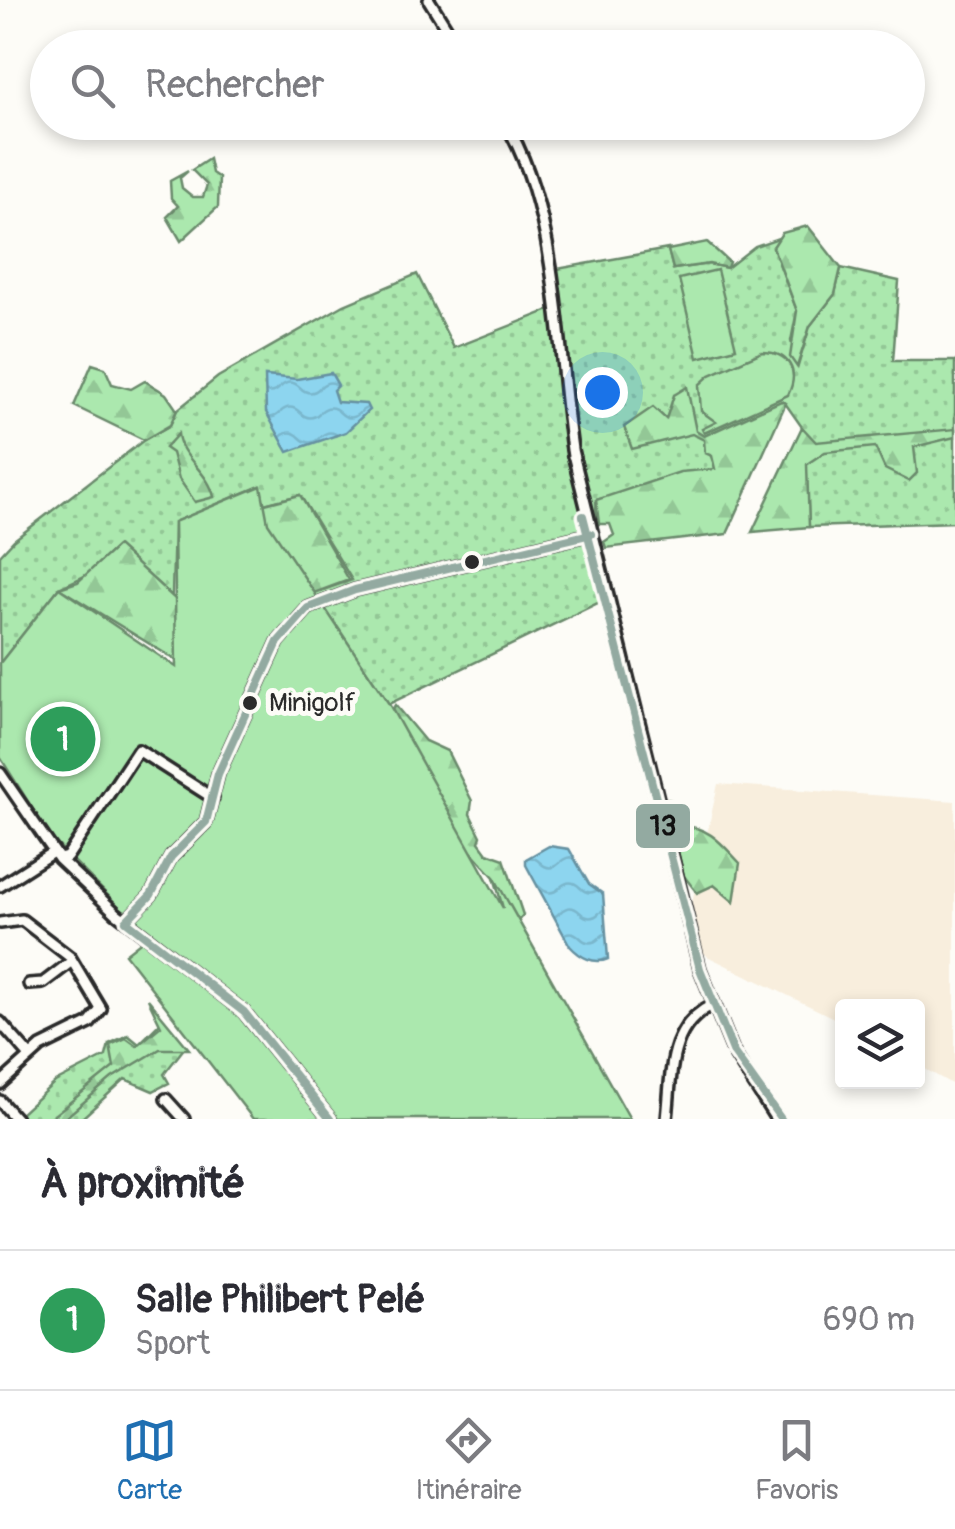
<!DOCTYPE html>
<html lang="fr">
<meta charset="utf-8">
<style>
:root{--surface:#fff;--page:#f7f7f7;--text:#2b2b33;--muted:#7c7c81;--line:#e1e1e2;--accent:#1f6fb2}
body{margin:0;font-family:Pangolin,sans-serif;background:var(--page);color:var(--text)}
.controls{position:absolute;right:30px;bottom:30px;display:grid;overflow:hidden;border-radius:10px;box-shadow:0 5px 15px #0003}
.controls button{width:90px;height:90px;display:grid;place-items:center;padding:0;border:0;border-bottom:2px solid var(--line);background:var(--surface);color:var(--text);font:50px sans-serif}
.you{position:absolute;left:602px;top:392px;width:35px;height:35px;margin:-25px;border:8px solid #fff;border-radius:50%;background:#1a73e8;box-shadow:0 0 0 15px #1a73e833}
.badge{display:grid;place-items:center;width:65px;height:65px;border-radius:50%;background:var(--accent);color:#fff;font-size:32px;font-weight:700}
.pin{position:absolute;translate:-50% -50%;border:5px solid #fff;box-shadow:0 2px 10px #0006}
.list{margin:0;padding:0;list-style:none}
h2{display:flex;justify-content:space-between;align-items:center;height:130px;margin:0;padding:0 40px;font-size:42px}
h2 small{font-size:32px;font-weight:400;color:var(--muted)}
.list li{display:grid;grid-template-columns:65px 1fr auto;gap:30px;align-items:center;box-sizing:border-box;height:140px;padding:0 40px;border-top:2px solid var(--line)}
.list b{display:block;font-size:38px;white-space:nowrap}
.list p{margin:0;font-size:32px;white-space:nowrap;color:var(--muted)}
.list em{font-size:32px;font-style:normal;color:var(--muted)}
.icon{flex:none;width:55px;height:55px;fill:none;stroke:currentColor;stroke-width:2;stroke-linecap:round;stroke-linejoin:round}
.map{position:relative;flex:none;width:955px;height:1119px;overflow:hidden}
.search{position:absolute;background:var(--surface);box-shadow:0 5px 15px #0003;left:30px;right:30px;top:30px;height:110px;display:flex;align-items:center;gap:25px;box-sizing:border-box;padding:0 35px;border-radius:55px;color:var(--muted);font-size:38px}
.sheet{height:270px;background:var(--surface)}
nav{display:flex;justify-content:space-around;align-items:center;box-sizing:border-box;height:140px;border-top:2px solid var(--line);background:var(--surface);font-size:28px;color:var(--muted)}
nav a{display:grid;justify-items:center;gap:5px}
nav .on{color:var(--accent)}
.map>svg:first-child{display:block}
.built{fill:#f8eedd}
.grass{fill:url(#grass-dots);stroke:#6b8a6c;stroke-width:2.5}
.forest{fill:url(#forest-firs);stroke:#6b8a6c;stroke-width:2.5}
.green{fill:#abe8ae;stroke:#6b8a6c;stroke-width:2.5}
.water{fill:url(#water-waves);stroke:#6691a1;stroke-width:2.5}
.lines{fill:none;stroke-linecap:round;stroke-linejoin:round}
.minor-casing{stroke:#2b2b2b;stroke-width:16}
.minor{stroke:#fdfcf7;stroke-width:9}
.bus-1-casing{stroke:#fdfcf7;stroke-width:15}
.bus-1{stroke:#93aaa1;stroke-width:8}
.bus-dot{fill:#2b2b2b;stroke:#fdfcf7;stroke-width:4}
.labels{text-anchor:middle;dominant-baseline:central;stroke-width:10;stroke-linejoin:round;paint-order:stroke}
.bus-label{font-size:26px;fill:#2b2b2b;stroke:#fdfcf7;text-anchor:start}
.line-badge{stroke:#fdfcf7;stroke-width:4}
.pale-badge-label{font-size:28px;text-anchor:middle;font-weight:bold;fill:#111}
</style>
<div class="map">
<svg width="955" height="1119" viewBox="0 0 955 1119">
<defs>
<pattern id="grass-dots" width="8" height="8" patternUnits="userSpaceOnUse" patternTransform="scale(2.5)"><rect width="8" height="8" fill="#abe8ae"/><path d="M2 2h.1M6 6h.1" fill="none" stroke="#93c796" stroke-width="1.8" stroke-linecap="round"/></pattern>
<pattern id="forest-firs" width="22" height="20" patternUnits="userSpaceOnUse" patternTransform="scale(2.5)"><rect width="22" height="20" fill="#abe8ae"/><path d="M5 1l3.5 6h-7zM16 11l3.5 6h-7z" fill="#93c796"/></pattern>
<pattern id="water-waves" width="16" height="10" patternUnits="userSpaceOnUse" patternTransform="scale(2.5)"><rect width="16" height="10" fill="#8dd5ef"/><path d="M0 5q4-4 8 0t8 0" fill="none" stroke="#7ab7cd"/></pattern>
</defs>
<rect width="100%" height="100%" fill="#fdfcf7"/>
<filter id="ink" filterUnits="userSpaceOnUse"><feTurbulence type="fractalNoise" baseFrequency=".01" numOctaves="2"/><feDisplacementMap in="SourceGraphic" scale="20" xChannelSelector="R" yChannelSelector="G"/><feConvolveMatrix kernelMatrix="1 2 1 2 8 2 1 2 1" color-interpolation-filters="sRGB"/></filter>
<g filter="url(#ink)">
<path class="built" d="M718,784L955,801V1086L918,1065V1006H842V1022L707,956L685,934Z"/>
<path class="grass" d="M781,237L773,247L797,311L791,341L798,366L810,326L835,294L841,268L899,281L893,361H955V522L809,527L804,430L785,403L705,440L716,470L596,500L600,602L389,704L314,593L352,580L300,495L264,504L260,486L174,522L172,596L116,547L87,575L59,588L0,663V555L14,540L144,440L170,425L177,410L218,377L344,305L417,274L454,348L550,310L546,271L668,249L673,269L709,264L727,268L755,246Z
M161,1022L185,1047L164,1074L169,1083L153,1091L125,1079L81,1119H22L20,1114L55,1082L106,1056L109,1044L128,1035L139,1044Z"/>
<path class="forest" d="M209,159L212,173L219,178L218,207L181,241L167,217L178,206L171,198L170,181L188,171L180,178L182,188L193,197H203L207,185L192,170Z
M808,226L841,268L835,294L810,326L797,367L790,357L797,311L773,247L782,233Z
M707,242L729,262L727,268L709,264L673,269L668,250Z
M92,364L105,368L112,384L131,389L145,381L166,394L177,410L170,425L144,440L74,406Z
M687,387L696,431L704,436L781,401L786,403L727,534L606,548L604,542L614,535L610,524H599L596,500L680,472L715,469L712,456L705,453L704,440L692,434L632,449L624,427L653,407L666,419L674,395Z
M802,427L816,442L955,429V437L914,447L917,473L909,481L885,469L875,447L825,452L807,464L809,527L752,532Z
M178,434C180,457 209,472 214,497L195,502L179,479L172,453L165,448Z
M300,495L349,580L314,593L267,523L261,505Z
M117,546L175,599L187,667L59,588L78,582Z
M395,705L425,741L447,751L472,801L470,814L481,836L479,842L487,853L504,859L523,915L517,922L494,877L450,828L383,724Z
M665,799L671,800L681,826C709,826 722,844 740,863L734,902L714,885L697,893L684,876Z
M148,999L189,1049H160L112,1078L64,1119H49L114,1067L110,1045L126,1038L137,1046L161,1026Z"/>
<path class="green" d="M717,270L736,348L698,358L679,279Z
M762,352C789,352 800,371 788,395L704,433L702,429L716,422L701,411L699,385L710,375Z
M261,486L268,523L389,704L503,908L494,877L630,1119H253L125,954L148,936L51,838L0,757V663L59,588L176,667L174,522Z"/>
<path class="water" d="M331,373L338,385L333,390L337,402L366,404L369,410L346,432L288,452L266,412L265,376L297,379Z
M549,846L569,849L589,884L603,894L608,959C594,965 580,957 570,946L526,865V859Z"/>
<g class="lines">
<defs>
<path id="minor" d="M429,0L459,48
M505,122C560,213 557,354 573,456
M572,450L700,969L734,1053L776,1119
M0,773L59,859L116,913L244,1012L330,1119
M59,859L67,857L138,750L213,798
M0,886L53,852
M126,921L151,895L171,857L206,822L218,774L278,642L308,608L355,590L591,534
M0,923L22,920L70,957L101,1009L90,1023L41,1047L0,1084
M29,984L43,983L72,961
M0,1022L30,1056
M166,1099L184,1119
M0,1101L16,1119
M667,1119C672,1075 667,1027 712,1005"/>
</defs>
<use href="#minor" class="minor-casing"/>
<use href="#minor" class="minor"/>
<defs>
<path id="bus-1" d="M583,516L700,969L734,1053L781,1119
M126,921L151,895L171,857L206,822L218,774L278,642L308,608L355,590L591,534
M126,921L244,1012L330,1119"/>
</defs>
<use href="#bus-1" class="bus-1-casing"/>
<use href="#bus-1" class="bus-1"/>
</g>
</g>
<g class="bus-dot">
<circle cx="472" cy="562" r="9"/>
<circle cx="250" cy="703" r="9"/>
</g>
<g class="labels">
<g class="bus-label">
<text x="269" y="703">Minigolf</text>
</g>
</g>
<rect class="line-badge" x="634" y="802" width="58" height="48" rx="10" fill="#93aaa1"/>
<g class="pale-badge-label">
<text x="663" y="835">13</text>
</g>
</svg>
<div class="controls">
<button><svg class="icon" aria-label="layers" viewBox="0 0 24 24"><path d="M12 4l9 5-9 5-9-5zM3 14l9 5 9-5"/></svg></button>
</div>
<div class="you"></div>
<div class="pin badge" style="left:63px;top:739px;background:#2e9e5b">1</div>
<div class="search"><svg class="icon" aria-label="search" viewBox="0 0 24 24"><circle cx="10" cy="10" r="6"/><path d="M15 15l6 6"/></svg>Rechercher</div>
</div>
<section class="sheet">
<h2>À proximité<small></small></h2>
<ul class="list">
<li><span class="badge" style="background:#2e9e5b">1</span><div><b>Salle Philibert Pelé</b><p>Sport</p></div><em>690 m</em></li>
</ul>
</section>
<nav>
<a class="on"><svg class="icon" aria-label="map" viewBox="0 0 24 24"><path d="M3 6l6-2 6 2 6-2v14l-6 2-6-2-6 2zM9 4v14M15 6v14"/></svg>Carte</a>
<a><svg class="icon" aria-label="directions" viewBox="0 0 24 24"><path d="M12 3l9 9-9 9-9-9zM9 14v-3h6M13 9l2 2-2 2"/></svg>Itinéraire</a>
<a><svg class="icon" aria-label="saved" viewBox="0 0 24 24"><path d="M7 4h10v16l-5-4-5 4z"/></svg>Favoris</a>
</nav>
